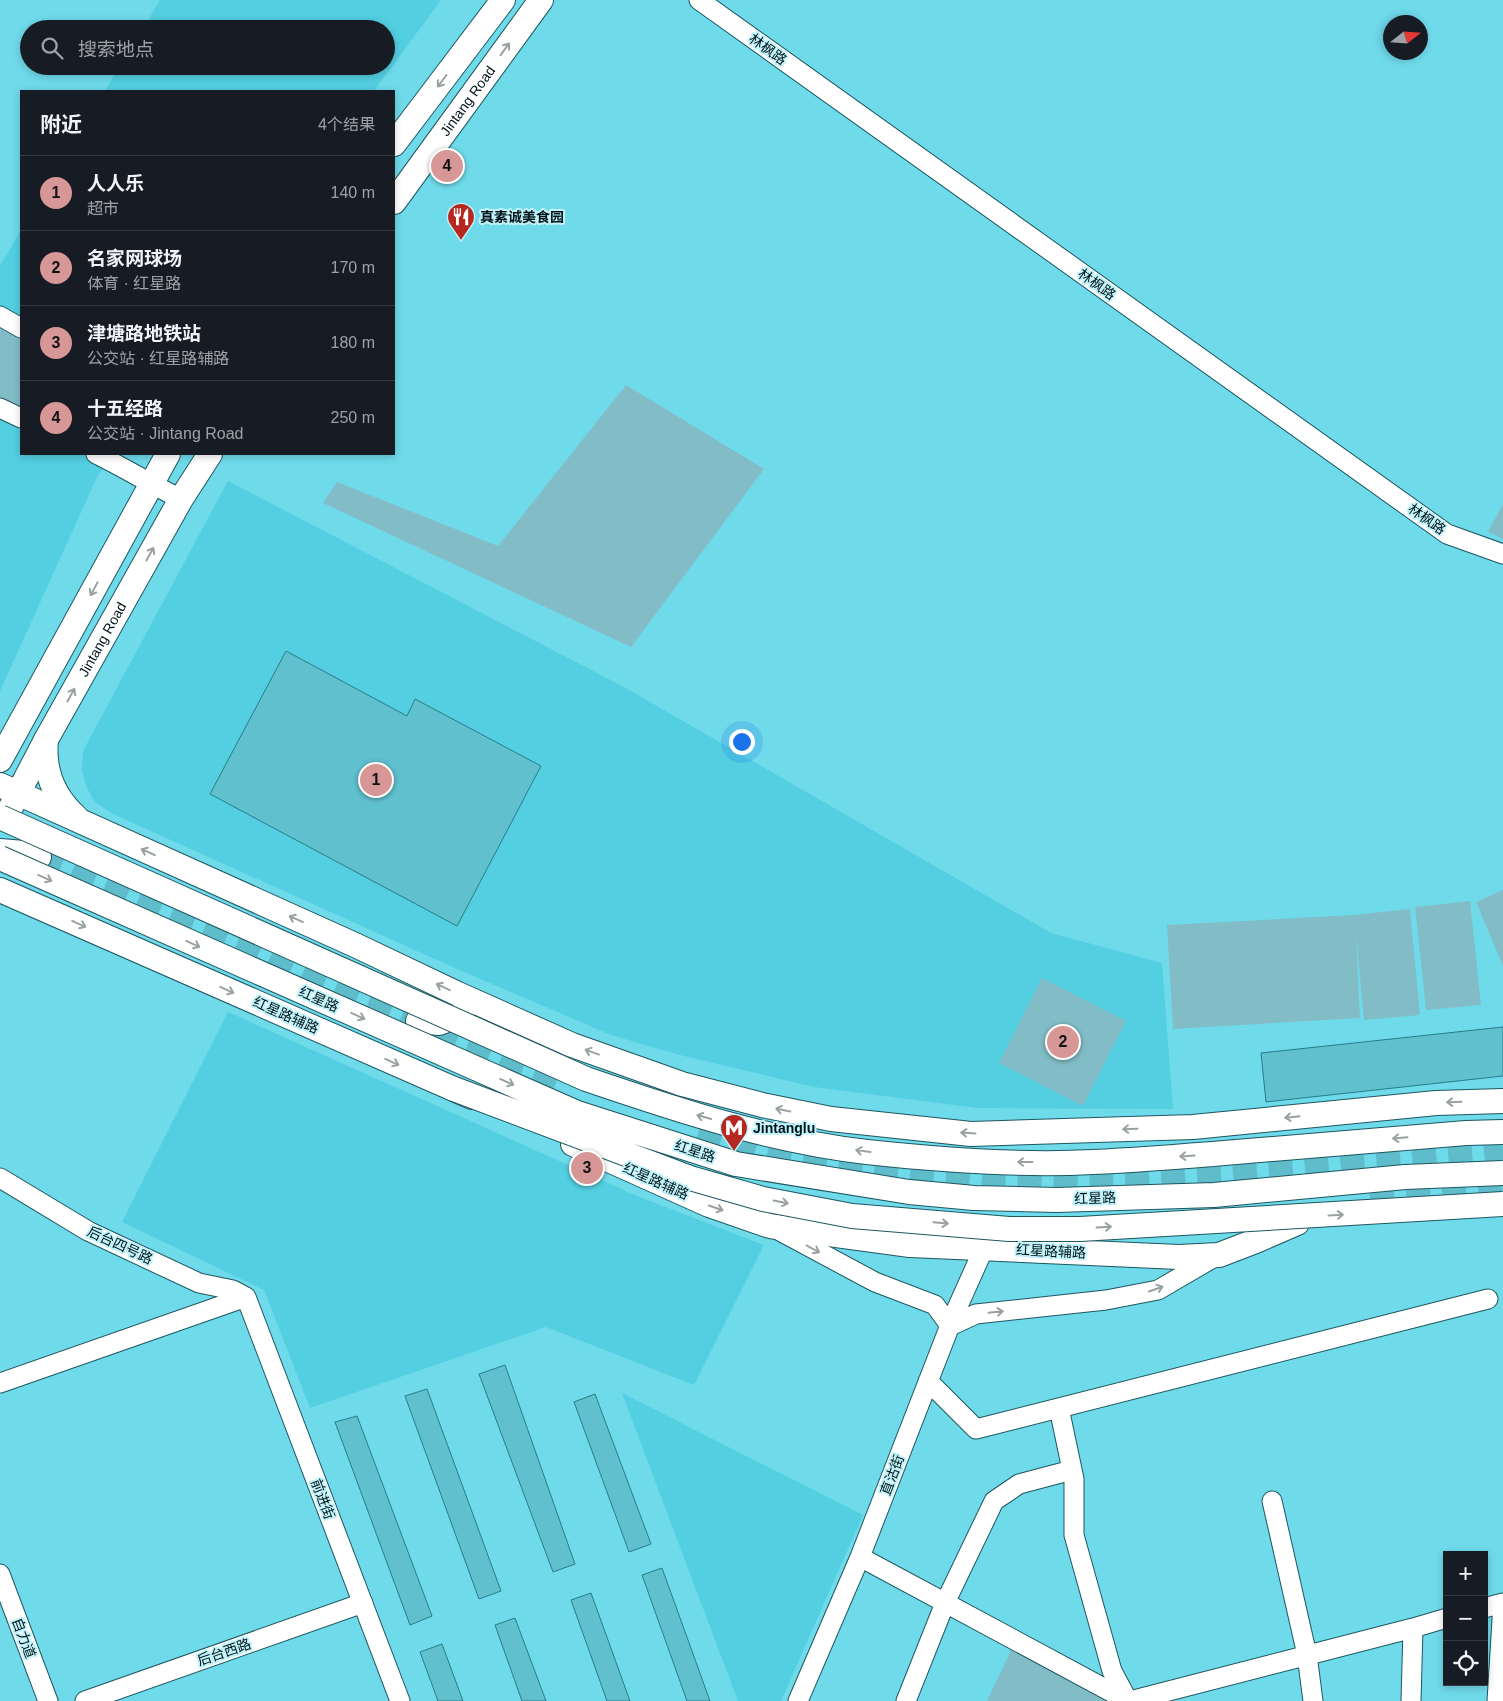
<!DOCTYPE html>
<html lang="zh">
<meta charset="utf-8">
<style>
:root{--surface:#171b24;--page:#20242c;--text:#f1f3f6;--muted:#9ea1a6;--line:#363941;--accent:#d69796}
body{margin:0;font-family:Arial,"Noto Sans SC",sans-serif;background:var(--page);color:var(--text)}
.controls{position:absolute;right:15px;bottom:15px;display:grid;overflow:hidden;border-radius:0px;box-shadow:0 2px 8px #0003}
.controls button{width:45px;height:45px;display:grid;place-items:center;padding:0;border:0;border-bottom:1px solid var(--line);background:var(--surface);color:var(--text);font:25px sans-serif}
.compass{position:absolute;left:1383px;top:15px;width:45px;height:45px;border-radius:50%;background:var(--surface);box-shadow:0 2px 8px #0003;rotate:73deg}
.you{position:absolute;left:741px;top:741px;width:18px;height:18px;margin:-12px;border:4px solid #fff;border-radius:50%;background:#1a73e8;box-shadow:0 0 0 8px #1a73e833}
.badge{display:grid;place-items:center;width:32px;height:32px;border-radius:50%;background:var(--accent);color:#111;font-size:16px;font-weight:700}
.pin{position:absolute;translate:-50% -50%;border:2px solid #fff;box-shadow:0 1px 5px #0006}
.list{margin:0;padding:0;list-style:none}
h2{display:flex;justify-content:space-between;align-items:center;height:65px;margin:0;padding:0 20px;font-size:21px}
h2 small{font-size:16px;font-weight:400;color:var(--muted)}
.list li{display:grid;grid-template-columns:32px 1fr auto;gap:15px;align-items:center;box-sizing:border-box;height:75px;padding:0 20px;border-top:1px solid var(--line)}
.list b{display:block;font-size:19px;white-space:nowrap}
.list p{margin:0;font-size:16px;white-space:nowrap;color:var(--muted)}
.list em{font-size:16px;font-style:normal;color:var(--muted)}
.icon{flex:none;width:28px;height:28px;fill:none;stroke:currentColor;stroke-width:2;stroke-linecap:round;stroke-linejoin:round}
.map{position:relative;flex:none;width:1503px;height:1701px;overflow:hidden}
.search{position:absolute;background:var(--surface);box-shadow:0 2px 8px #0003;left:20px;top:20px;width:375px;height:55px;display:flex;align-items:center;gap:12px;box-sizing:border-box;padding:0 18px;border-radius:28px;color:var(--muted);font-size:19px}
.panel{position:absolute;background:var(--surface);box-shadow:0 2px 8px #0003;left:20px;top:90px;width:375px;height:365px;border-radius:0px}
.map>svg:first-child{display:block}
.built{fill:#53cfe1}
.green{fill:#82bdc7}
.building{fill:#60c0ce;stroke:#287d89}
.lines{fill:none;stroke-linecap:round;stroke-linejoin:round}
.major-tunnel{stroke:#5ebccb;stroke-width:24;stroke-dasharray:24 12;stroke-linecap:butt}
.minor-casing{stroke:#1d5760;stroke-width:21}
.major-casing{stroke:#1d5760;stroke-width:26}
.minor{stroke:#fff;stroke-width:19}
.major{stroke:#fff;stroke-width:24}
.major-bridge-casing{stroke:#1d5760;stroke-width:26;stroke-linecap:butt}
.major-bridge{stroke:#fff;stroke-width:24}
.oneway{stroke:#99a1a3}
.labels{text-anchor:middle;dominant-baseline:central;stroke-width:4;stroke-linejoin:round;paint-order:stroke}
.street-label{font-size:14px;fill:#001519;stroke:#c2f2fa}
.poi-label{font-size:14px;font-weight:bold;fill:#001519;stroke:#c2f2fa;text-anchor:start}
</style>
<div class="map">
<svg width="1503" height="1701" viewBox="0 0 1503 1701">
<rect width="100%" height="100%" fill="#6fdaea"/>
<path class="built" d="M160,0H441L374,91H105L120,66H386V29H143Z
M21,230V454H113L97,477L0,691V266Z
M228,481L624,687L1051,933L1162,963L1173,1109L977,1108L814,1087L680,1055L611,1035L448,965L113,814L95,802L86,786L82,770L83,751Z
M228,1012L637,1196L764,1245L694,1385L546,1327L310,1408L264,1290L122,1222Z
M622,1393L863,1515L781,1701H738Z"/>
<path class="green" d="M0,321L21,332V407L0,397Z
M626,385L764,469L631,647L323,503L337,482L498,546Z
M1503,504V539L1488,532Z
M1503,890V966L1476,902Z
M1470,901L1481,1005L1426,1010L1415,907Z
M1410,909L1420,1015L1364,1020L1356,934L1360,1018L1173,1029L1167,925L1354,915Z
M1042,978L1126,1021L1083,1106L999,1063Z
M1013,1646L1116,1701H987Z"/>
<path class="building" d="M286,651L407,716L415,699L541,766L457,926L210,794Z
M1503,1027V1076L1266,1102L1261,1053Z
M505,1365L575,1564L553,1572L479,1374Z
M427,1389L501,1591L479,1599L405,1396Z
M595,1394L651,1544L629,1552L574,1402Z
M357,1416L432,1616L410,1625L335,1422Z
M662,1568L710,1701H687L642,1575Z
M591,1593L630,1701H607L571,1600Z
M515,1618L546,1701H522L495,1625Z
M442,1644L463,1701H438L420,1652Z"/>
<g class="lines">
<path class="major-tunnel" d="M39,857L441,1032L569,1082
M700,1127L789,1156L820,1162L890,1173L983,1182L1102,1185L1242,1175L1503,1153
M1371,1203L1394,1199L1503,1187"/>
<defs>
<path id="minor" d="M699,0L1447,534L1503,554
M0,316L21,328
M0,408L21,418
M96,454C125,468 152,485 181,499
M0,1178L88,1231L199,1283L233,1290L246,1297
M778,1230L875,1282L935,1305L950,1326L976,1314L1106,1300L1158,1290L1218,1255
M246,1297L400,1701
M928,1381L976,1429L1488,1299
M0,1383L246,1297
M1059,1408L1074,1479V1535L1112,1671L1128,1701
M1272,1501L1307,1655L1313,1701
M860,1557L1128,1701
M0,1574L48,1701
M1484,1608L1503,1603L1497,1701
M1413,1628L1447,1618
M85,1701L363,1603
M798,1701L860,1557L954,1315L984,1248
M906,1701L945,1603L994,1501L1019,1484L1072,1470
M1130,1701L1413,1628L1411,1701"/>
<g id="major">
<path d="M394,144L503,0"/>
<path id="s1" d="M394,202L541,0"/>
<path d="M46,740C43,770 54,797 76,817"/>
<path d="M0,760L168,454"/>
<path d="M0,785L355,945L458,994L572,1045L682,1084L762,1105L831,1119L971,1134L1193,1127L1436,1103L1503,1101"/>
<path id="s2" d="M11,807L47,738L181,499L210,454"/>
<path d="M0,851L24,853L39,857"/>
<path d="M0,890L472,1097"/>
<path d="M418,1021L439,1023L462,1015"/>
<path d="M573,1144L709,1205L770,1226L910,1245L1179,1257L1219,1255L1258,1240L1297,1223"/>
<path d="M1236,1152L1466,1133L1503,1132"/>
</g>
</defs>
<use href="#minor" class="minor-casing"/>
<use href="#major" class="major-casing"/>
<use href="#minor" class="minor"/>
<use href="#major" class="major"/>
<defs>
<path id="major-bridge" d="M0,817L586,1079C677,1110 770,1141 867,1152C941,1160 1018,1166 1093,1162C1140,1160 1188,1156 1236,1152
M0,858L577,1113L736,1164L909,1192L974,1198L1057,1200L1214,1195L1405,1177L1503,1173
M454,1089L690,1178L763,1199L852,1216L1009,1229H1080L1503,1204"/>
</defs>
<use href="#major-bridge" class="major-bridge-casing"/>
<use href="#major-bridge" class="major-bridge"/>
</g>
<defs><path id="oneway-shaft" d="M-6 0H5M1.5-3L5.5 0L1.5 3" fill="none" stroke-width="1.6" stroke-linecap="round" stroke-linejoin="round" transform="scale(1.25)"/></defs>
<g class="oneway">
<use href="#oneway-shaft" transform="translate(505 49) rotate(-54)"/>
<use href="#oneway-shaft" transform="translate(442 81) rotate(127)"/>
<use href="#oneway-shaft" transform="translate(150 554) rotate(-61)"/>
<use href="#oneway-shaft" transform="translate(94 589) rotate(118)"/>
<use href="#oneway-shaft" transform="translate(71 695) rotate(-61)"/>
<use href="#oneway-shaft" transform="translate(148 852) rotate(-156)"/>
<use href="#oneway-shaft" transform="translate(45 878) rotate(24)"/>
<use href="#oneway-shaft" transform="translate(296 919) rotate(-156)"/>
<use href="#oneway-shaft" transform="translate(79 924) rotate(24)"/>
<use href="#oneway-shaft" transform="translate(193 944) rotate(24)"/>
<use href="#oneway-shaft" transform="translate(443 987) rotate(-155)"/>
<use href="#oneway-shaft" transform="translate(227 990) rotate(24)"/>
<use href="#oneway-shaft" transform="translate(358 1016) rotate(24)"/>
<use href="#oneway-shaft" transform="translate(592 1052) rotate(-160)"/>
<use href="#oneway-shaft" transform="translate(392 1062) rotate(24)"/>
<use href="#oneway-shaft" transform="translate(507 1082) rotate(24)"/>
<use href="#oneway-shaft" transform="translate(1454 1102) rotate(178)"/>
<use href="#oneway-shaft" transform="translate(783 1110) rotate(-169)"/>
<use href="#oneway-shaft" transform="translate(704 1117) rotate(-164)"/>
<use href="#oneway-shaft" transform="translate(1292 1117) rotate(174)"/>
<use href="#oneway-shaft" transform="translate(1130 1129) rotate(178)"/>
<use href="#oneway-shaft" transform="translate(968 1133) rotate(-176)"/>
<use href="#oneway-shaft" transform="translate(1400 1138) rotate(175)"/>
<use href="#oneway-shaft" transform="translate(863 1151) rotate(-172)"/>
<use href="#oneway-shaft" transform="translate(1187 1156) rotate(176)"/>
<use href="#oneway-shaft" transform="translate(1025 1162) rotate(-180)"/>
<use href="#oneway-shaft" transform="translate(781 1202) rotate(11)"/>
<use href="#oneway-shaft" transform="translate(716 1208) rotate(19)"/>
<use href="#oneway-shaft" transform="translate(1336 1215) rotate(-3)"/>
<use href="#oneway-shaft" transform="translate(941 1223) rotate(5)"/>
<use href="#oneway-shaft" transform="translate(1104 1227) rotate(-3)"/>
<use href="#oneway-shaft" transform="translate(813 1249) rotate(28)"/>
<use href="#oneway-shaft" transform="translate(1156 1289) rotate(-19)"/>
<use href="#oneway-shaft" transform="translate(996 1312) rotate(-6)"/>
</g>
<defs>
<symbol id="restaurant-pin" viewBox="-11 -11 22 30"><path d="M0 17L-7.5 6A9.5 9.5 0 1 1 7.5 6Z" fill="#b62720" stroke="#c2f2fa"/><path d="M-5-6h1v4h1v-4h1v4h1v-4h1v5L-1.5 .5V6h-2V.5L-5-1ZM5-6V6H3V1.5H1.5Q1.5-4 5-6Z" fill="#fff"/></symbol>
<symbol id="metro-pin" viewBox="-11 -11 22 30"><path d="M0 17L-7.5 6A9.5 9.5 0 1 1 7.5 6Z" fill="#b62720" stroke="#c2f2fa"/><path d="M-5.5 5V-5H-3L0 0L3-5H5.5V5H3V-.5L0 4L-3-.5V5Z" fill="#fff"/></symbol>
</defs>
<g fill-rule="evenodd">
<use href="#restaurant-pin" x="445" y="201" width="32" height="43"/>
<use href="#metro-pin" x="718" y="1112" width="32" height="43"/>
</g>
<g class="labels">
<g class="street-label">
<text transform="translate(768 49) rotate(36)">林枫路</text>
<text stroke="none"><textPath href="#s1" startOffset="125">Jintang Road</textPath></text>
<text transform="translate(1097 284) rotate(36)">林枫路</text>
<text transform="translate(1427 519) rotate(35)">林枫路</text>
<text stroke="none"><textPath href="#s2" startOffset="191">Jintang Road</textPath></text>
<text transform="translate(319 999) rotate(24)">红星路</text>
<text transform="translate(286 1015) rotate(24)">红星路辅路</text>
<text transform="translate(695 1151) rotate(18)">红星路</text>
<text transform="translate(656 1181) rotate(24)">红星路辅路</text>
<text transform="translate(1095 1198) rotate(-2)">红星路</text>
<text transform="translate(120 1245) rotate(25)">后台四号路</text>
<text transform="translate(1051 1251) rotate(3)">红星路辅路</text>
<text transform="translate(892 1475) rotate(-69)">直沽街</text>
<text transform="translate(323 1499) rotate(69)">前进街</text>
<text transform="translate(24 1638) rotate(69)">自力道</text>
<text transform="translate(224 1652) rotate(-19)">后台西路</text>
</g>
<g class="poi-label">
<text x="480" y="217">真素诚美食园</text>
<text x="753" y="1128">Jintanglu</text>
</g>
</g>
</svg>
<div class="controls">
<button>+</button>
<button>−</button>
<button><svg class="icon" aria-label="locate" viewBox="0 0 24 24"><circle cx="12" cy="12" r="6"/><path d="M12 2v4M12 18v4M2 12h4M18 12h4"/></svg></button>
</div>
<svg class="compass" viewBox="-18 -18 36 36"><path d="M0-13l5 13h-10z" fill="#e53935"/><path d="M0 13l5-13h-10z" fill="#9ea1a6"/></svg>
<div class="you"></div>
<div class="pin badge" style="left:376px;top:780px">1</div>
<div class="pin badge" style="left:1063px;top:1042px">2</div>
<div class="pin badge" style="left:587px;top:1168px">3</div>
<div class="pin badge" style="left:447px;top:166px">4</div>
<div class="search"><svg class="icon" aria-label="search" viewBox="0 0 24 24"><circle cx="10" cy="10" r="6"/><path d="M15 15l6 6"/></svg>搜索地点</div>
<section class="panel">
<h2>附近<small>4个结果</small></h2>
<ul class="list">
<li><span class="badge">1</span><div><b>人人乐</b><p>超市</p></div><em>140 m</em></li>
<li><span class="badge">2</span><div><b>名家网球场</b><p>体育 · 红星路</p></div><em>170 m</em></li>
<li><span class="badge">3</span><div><b>津塘路地铁站</b><p>公交站 · 红星路辅路</p></div><em>180 m</em></li>
<li><span class="badge">4</span><div><b>十五经路</b><p>公交站 · Jintang Road</p></div><em>250 m</em></li>
</ul>
</section>
</div>
